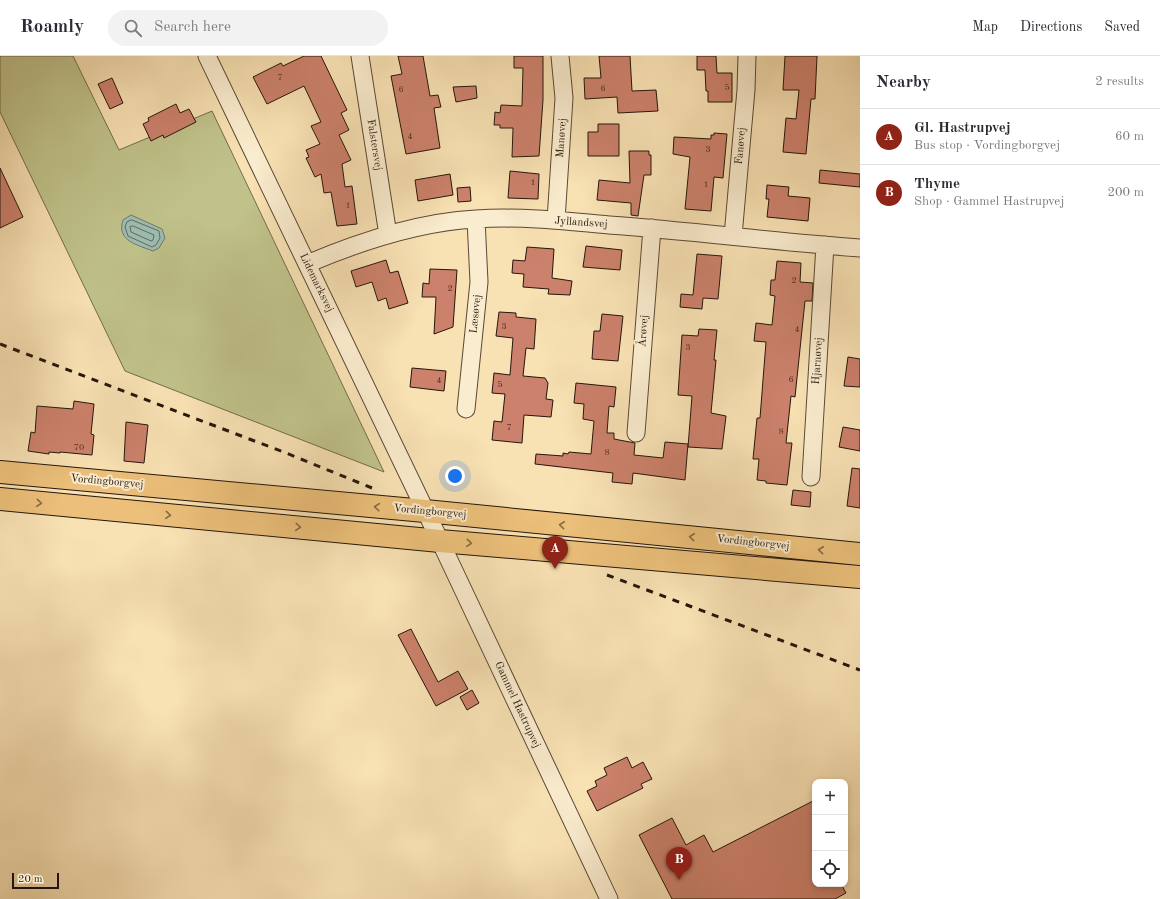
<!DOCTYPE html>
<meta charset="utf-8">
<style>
:root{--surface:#fff;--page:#f2f2f3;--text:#2b2b33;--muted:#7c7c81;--line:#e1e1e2;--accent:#8f2418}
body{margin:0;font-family:"Old Standard TT",serif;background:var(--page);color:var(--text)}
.controls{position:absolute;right:12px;bottom:12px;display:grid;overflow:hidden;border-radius:8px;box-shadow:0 2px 6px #0003}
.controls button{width:36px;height:36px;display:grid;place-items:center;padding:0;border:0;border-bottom:1px solid var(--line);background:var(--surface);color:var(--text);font:20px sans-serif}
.scale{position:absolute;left:12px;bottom:10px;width:47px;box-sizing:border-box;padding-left:4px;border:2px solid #25160b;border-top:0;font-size:11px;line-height:14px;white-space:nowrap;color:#25160b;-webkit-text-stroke:3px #faecce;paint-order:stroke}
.you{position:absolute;left:455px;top:420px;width:14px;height:14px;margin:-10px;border:3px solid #fff;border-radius:50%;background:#1a73e8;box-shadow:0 0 0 6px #1a73e833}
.badge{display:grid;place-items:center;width:26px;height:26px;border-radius:50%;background:var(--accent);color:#fff;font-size:13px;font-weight:700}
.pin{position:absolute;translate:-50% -33px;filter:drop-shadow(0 1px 2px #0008)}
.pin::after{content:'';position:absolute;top:21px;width:14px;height:12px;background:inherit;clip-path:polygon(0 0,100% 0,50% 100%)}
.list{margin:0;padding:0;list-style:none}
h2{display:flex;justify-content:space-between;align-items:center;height:52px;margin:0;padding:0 16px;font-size:17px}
h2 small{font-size:13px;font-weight:400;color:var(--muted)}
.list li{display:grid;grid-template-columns:26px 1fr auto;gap:12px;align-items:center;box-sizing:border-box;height:56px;padding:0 16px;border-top:1px solid var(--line)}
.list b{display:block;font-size:15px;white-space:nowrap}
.list p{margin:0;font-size:13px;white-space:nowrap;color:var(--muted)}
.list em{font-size:13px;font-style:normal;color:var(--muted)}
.icon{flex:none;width:22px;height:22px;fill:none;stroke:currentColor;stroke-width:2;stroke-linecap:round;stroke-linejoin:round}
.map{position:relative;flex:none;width:860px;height:843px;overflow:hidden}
header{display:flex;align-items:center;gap:24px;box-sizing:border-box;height:56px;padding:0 20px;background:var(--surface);border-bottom:1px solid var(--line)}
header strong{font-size:19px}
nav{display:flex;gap:22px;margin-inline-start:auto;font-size:14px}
.search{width:280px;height:36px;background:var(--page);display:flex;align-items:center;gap:10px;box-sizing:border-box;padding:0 14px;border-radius:22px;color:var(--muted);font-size:15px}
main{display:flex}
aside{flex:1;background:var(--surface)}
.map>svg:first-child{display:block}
.green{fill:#c0c28a;stroke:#726c4a}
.water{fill:#9dbdb0;stroke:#6d7a6e}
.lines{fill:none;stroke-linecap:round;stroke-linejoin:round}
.shore{stroke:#616a5e;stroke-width:1}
.building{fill:#cc816c;stroke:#25160b}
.minor-casing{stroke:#5a4935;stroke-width:19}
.major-casing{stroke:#25160b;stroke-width:24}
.minor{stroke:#faecce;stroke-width:17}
.major{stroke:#ecc07a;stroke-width:22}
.rail{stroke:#25160b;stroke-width:3;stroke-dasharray:7 7;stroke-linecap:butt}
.oneway{stroke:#886b42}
.labels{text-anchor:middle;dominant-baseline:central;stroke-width:4;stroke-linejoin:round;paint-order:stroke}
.number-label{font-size:9px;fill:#4f3123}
.street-label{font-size:11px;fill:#25160b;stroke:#faecce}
</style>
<header>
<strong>Roamly</strong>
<div class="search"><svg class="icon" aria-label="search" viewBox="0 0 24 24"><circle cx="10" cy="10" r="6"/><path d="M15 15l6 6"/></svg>Search here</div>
<nav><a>Map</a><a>Directions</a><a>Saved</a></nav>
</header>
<main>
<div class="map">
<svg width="860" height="843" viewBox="0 0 860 843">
<rect width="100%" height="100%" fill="#f8e1b3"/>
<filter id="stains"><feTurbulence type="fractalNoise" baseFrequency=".005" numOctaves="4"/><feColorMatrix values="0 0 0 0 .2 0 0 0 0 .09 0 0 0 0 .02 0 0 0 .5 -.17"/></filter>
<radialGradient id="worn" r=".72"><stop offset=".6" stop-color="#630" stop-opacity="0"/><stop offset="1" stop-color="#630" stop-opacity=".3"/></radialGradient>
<path class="green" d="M0,0H73L119,94L212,55L384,416L125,315L0,56Z"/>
<path class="water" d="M131,159L162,173L165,182L159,192L153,195C138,189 116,185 123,164Z"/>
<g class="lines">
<path class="shore" d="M132,164L159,175L160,182L156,189L152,191L128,180L125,171L127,166Z
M133,170L154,179L153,184L151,185L131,176L130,171Z"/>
</g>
<path class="building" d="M304,0H321L347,54L341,57L349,74L339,79L351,104L342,108L345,131L352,130L357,168L337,170L331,136L324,137L321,118L315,121L306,102L309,101L306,94L320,88L311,70L321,66L304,30L267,48L253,21L281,7L283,10Z
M398,0H423L430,40L438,39L441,51L434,52L440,92L406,98L391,20L402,18Z
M514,0H543V44L539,100L512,101L513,72H500V69H494L495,56L500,57L501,49L522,50L523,12H514Z
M599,0H630L632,35L656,34L658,55L618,57L617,41L585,43L584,22H601Z
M697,0H716L717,17H732V46H708V35H706L705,14H697Z
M785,0H817L815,43H811L806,98L783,96L786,62L796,63L799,34H783Z
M112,22L123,47L110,53L98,28Z
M476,30L477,42L456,46L453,31Z
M176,48L180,57L189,53L196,66L164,82L163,79L151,85L143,68L149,65L148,62Z
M598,68H619V100H588V76H598Z
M714,77L727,78L723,122L714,121L711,155L685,153L690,101L673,98L674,81L711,83V79H714Z
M629,95H649V99H651V119H644L638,160L631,159V147L597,144L599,124L630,127Z
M0,112L23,161L0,172Z
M820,114L860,118V131L819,127Z
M510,115L539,118L538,143L508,142Z
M450,118L453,139L418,145L415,124Z
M767,129L789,131L788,140L810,142L808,165L767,161L769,143H766Z
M470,131L471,145L458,146L457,132Z
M586,190L622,194L620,214L583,211Z
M527,191L554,193L552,222L572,225L570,239L548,238L549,233L523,231L524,218L512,217L513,204L525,205Z
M697,198L722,200L718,243L703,242L702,253L680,251L681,238L693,239Z
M386,204L390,217L398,215L408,247L389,253L386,242L378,245L372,226L356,231L351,215Z
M777,205L801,207L800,226L813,227L812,245H805L795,341L791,340L786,387H792L787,429L766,427V425L757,424L759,403H753L757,362H760L766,286L754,285L756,267L772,269L775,240L770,239L771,224H775Z
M430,213L457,214L453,271L434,278L436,241H422L423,227L429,228Z
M499,256L516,257V261L536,263L534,293L526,292L523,320L545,322L548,327L546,343L553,344L551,361L524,359L522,387L492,384L494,365L502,366L505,338L492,337L494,317L510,319L513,282L496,280Z
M602,258L623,260L618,305L592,303L594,275H600Z
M699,273L717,274L714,304H716L711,357L726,360L722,393L688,391L692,340L678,339L682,279L698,280Z
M848,301L860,303V331L844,330Z
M412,312L446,315L444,335L410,331Z
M576,327L616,331L614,351L609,350L607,377H614V383L635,387L634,399L663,402L665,386L688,388L685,424L633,417L632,428L612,426L613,417L535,408L536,398L563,400V397L568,398L569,396L591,398L594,365L583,363L584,348L574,347Z
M74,345L94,348L91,378L94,379L92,399L60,396V397L49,396V398L28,395L31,376L35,377L37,350L73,353Z
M126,366L148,369L144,407L124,405Z
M843,371L860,374V395L839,391Z
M852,412L860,413V452L847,450Z
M793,434L811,436L810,451L791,449Z
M411,573L438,626L458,615L468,633L436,650L398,579Z
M472,634L479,647L467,654L460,641Z
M627,701L632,712L643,706L652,723L641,728L643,732L597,755L587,735L597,730L595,725L607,719L604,712Z
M815,744V828H841L846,837L835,843H672L639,779L672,762L686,789L704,779L713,796Z"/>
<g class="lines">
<defs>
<path id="minor" d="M207,0L440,485L609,843
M360,0L388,179
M556,164L564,42L560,0
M733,180L746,34L747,0
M307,208C361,185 418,166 476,163C520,160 566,165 609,169C693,175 776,186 860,192
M466,353L479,226L476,163
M636,377L652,172
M811,421L825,189"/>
<path id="major" d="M0,416L425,455L860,498
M0,443L440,485L860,521"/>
</defs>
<use href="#minor" class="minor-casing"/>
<use href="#major" class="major-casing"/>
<use href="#minor" class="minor"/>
<use href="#major" class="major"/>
<path class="rail" d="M0,288L286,397L372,432
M607,519L860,614"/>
</g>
<defs><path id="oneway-chevron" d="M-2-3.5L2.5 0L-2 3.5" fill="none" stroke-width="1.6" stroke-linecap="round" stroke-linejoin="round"/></defs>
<g class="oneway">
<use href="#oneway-chevron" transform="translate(39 447) rotate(5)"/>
<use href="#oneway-chevron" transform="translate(377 451) rotate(-175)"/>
<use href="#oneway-chevron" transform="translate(168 459) rotate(5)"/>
<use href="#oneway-chevron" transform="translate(562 469) rotate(-174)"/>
<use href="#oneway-chevron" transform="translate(298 471) rotate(5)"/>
<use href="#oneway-chevron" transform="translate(692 481) rotate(-174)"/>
<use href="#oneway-chevron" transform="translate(469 487) rotate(5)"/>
<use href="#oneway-chevron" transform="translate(821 494) rotate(-174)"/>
</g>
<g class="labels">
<g class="number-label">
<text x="280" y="21">7</text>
<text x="727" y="31">5</text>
<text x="603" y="32">6</text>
<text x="401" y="33">6</text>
<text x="410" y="80">4</text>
<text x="708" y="93">3</text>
<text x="533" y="126">1</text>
<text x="706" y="128">1</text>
<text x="348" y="149">1</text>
<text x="794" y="224">2</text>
<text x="450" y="232">2</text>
<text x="504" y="270">3</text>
<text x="797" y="273">4</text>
<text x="688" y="291">3</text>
<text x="791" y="323">6</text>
<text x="439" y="324">4</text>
<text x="500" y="328">5</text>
<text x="509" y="371">7</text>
<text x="781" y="375">8</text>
<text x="79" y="391">70</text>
<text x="607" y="396">8</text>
</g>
<g class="street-label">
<text transform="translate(562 82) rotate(-86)">Manøvej</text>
<text transform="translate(374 89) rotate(81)">Falstersvej</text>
<text transform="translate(741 90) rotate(-85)">Fanøvej</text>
<text transform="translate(581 167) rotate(4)">Jyllandsvej</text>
<text transform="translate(316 227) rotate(64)">Lidemarksvej</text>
<text transform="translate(476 258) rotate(-84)">Læsøvej</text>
<text transform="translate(644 275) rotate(-86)">Årøvej</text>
<text transform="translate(818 305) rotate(-86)">Hjarnøvej</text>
<text transform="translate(107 426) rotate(5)">Vordingborgvej</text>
<text transform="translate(430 456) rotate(5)">Vordingborgvej</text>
<text transform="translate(753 487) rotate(6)">Vordingborgvej</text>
<text transform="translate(517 649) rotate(65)">Gammel Hastrupvej</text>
</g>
</g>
<rect width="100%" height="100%" filter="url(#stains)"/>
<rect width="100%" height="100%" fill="url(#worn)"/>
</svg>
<div class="controls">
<button>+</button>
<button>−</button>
<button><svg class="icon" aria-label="locate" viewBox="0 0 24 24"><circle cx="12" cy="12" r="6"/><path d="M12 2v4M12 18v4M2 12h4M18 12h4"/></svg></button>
</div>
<div class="scale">20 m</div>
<div class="you"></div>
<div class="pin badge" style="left:555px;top:513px">A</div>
<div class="pin badge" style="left:679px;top:824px">B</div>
</div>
<aside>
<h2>Nearby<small>2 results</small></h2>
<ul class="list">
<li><span class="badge">A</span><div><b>Gl. Hastrupvej</b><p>Bus stop · Vordingborgvej</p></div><em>60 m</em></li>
<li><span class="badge">B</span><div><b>Thyme</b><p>Shop · Gammel Hastrupvej</p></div><em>200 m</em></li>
</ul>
</aside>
</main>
